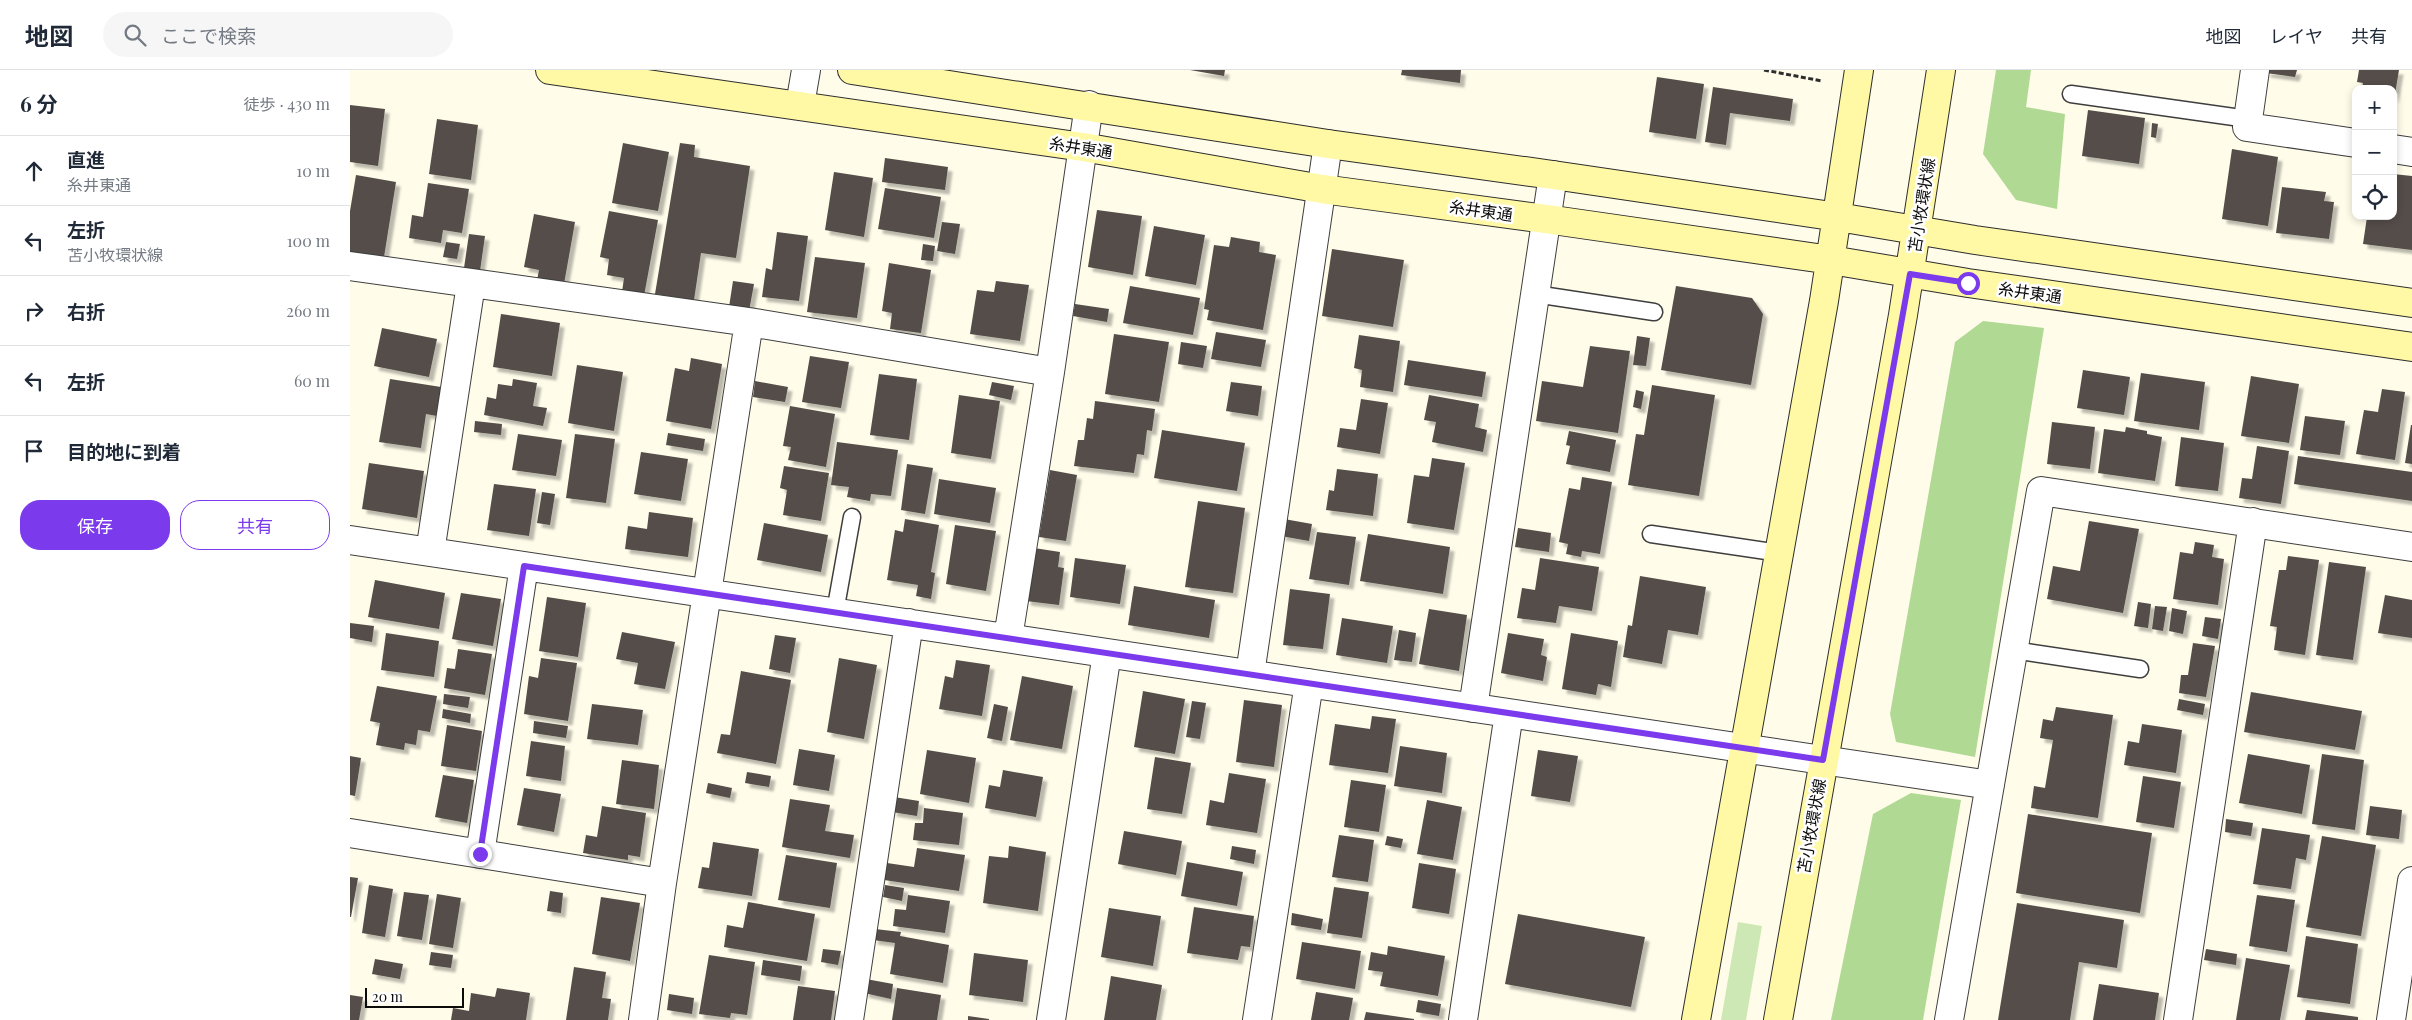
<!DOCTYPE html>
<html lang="ja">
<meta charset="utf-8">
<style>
:root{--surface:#fff;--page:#f6f6f7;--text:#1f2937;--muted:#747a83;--line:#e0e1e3;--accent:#7c3aed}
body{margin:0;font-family:"Playfair Display","Noto Sans JP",serif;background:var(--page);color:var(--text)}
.controls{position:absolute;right:15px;top:15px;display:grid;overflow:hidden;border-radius:10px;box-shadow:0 2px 8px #0003}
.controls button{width:45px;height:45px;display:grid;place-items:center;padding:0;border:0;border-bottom:1px solid var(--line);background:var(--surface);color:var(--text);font:25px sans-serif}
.scale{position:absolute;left:15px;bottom:12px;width:99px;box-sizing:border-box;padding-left:5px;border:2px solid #0b0b0b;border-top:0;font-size:14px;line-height:18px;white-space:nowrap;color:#0b0b0b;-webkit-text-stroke:4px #fff;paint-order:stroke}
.stop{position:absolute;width:15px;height:15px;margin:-11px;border:4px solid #7c3aed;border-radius:50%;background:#fff}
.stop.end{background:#7c3aed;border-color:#fff;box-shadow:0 1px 5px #0008}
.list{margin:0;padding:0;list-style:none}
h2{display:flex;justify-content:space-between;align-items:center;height:65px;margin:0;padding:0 20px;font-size:21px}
h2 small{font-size:16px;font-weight:400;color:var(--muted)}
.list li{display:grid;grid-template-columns:32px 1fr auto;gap:15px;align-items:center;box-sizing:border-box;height:70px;padding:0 20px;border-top:1px solid var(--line)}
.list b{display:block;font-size:19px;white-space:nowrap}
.list p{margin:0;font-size:16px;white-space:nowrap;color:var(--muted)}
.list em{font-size:16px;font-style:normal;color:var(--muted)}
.actions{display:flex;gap:10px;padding:15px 20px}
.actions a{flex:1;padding:11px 0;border:1px solid var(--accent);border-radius:20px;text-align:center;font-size:18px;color:var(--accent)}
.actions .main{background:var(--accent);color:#fff}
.icon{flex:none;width:28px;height:28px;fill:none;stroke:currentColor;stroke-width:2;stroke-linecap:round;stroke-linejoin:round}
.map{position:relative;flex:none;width:2062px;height:950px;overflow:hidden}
header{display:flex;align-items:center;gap:30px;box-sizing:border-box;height:70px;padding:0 25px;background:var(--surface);border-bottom:1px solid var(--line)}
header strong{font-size:24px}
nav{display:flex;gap:28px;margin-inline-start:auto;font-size:18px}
.search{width:350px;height:45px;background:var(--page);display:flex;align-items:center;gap:12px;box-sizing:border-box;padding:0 18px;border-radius:28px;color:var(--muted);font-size:19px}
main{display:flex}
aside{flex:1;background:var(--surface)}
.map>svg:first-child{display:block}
.green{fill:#cde8b4}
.forest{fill:#b0d994}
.building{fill:#544d48;filter:url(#shadow)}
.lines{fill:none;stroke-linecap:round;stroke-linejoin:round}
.lane-casing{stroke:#3e3e3e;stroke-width:19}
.street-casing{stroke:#3e3e3e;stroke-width:30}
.secondary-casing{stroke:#2d2d2d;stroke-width:30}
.path{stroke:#2d2d2d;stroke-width:3;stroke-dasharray:5 2.5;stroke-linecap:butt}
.lane{stroke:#fff;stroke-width:16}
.street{stroke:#fff;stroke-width:28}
.secondary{stroke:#fff8a5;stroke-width:28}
.route{stroke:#7c3aed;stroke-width:6}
.labels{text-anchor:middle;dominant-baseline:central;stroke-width:5;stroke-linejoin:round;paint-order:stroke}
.street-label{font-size:16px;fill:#0b0b0b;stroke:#fff}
</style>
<header>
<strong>地図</strong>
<div class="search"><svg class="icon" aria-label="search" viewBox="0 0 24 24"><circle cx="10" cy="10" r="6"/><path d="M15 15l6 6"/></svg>ここで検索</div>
<nav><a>地図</a><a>レイヤ</a><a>共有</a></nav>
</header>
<main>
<aside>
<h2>6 分<small>徒歩 · 430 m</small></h2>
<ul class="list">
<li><svg class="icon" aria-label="ahead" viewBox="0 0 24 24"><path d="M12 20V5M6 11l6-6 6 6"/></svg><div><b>直進</b><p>糸井東通</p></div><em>10 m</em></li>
<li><svg class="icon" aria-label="left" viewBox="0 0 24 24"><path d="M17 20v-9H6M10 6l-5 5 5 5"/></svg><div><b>左折</b><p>苫小牧環状線</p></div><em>100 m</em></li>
<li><svg class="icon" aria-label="right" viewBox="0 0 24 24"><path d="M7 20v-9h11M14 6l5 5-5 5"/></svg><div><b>右折</b></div><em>260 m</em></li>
<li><svg class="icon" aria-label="left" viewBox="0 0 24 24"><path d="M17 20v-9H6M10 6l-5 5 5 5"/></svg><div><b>左折</b></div><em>60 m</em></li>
<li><svg class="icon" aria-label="arrive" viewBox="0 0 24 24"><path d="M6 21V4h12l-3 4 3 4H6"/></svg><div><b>目的地に到着</b></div></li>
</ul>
<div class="actions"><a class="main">保存</a><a>共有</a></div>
</aside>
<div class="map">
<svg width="2062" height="950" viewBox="0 0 2062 950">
<defs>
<filter id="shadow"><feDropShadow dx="4.5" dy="4.5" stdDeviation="1" flood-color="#0004"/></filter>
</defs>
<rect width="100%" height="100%" fill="#fffcea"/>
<path class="green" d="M1388,852L1412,856L1396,950H1371Z"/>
<path class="forest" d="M1646,0H1681L1676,37L1715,44L1707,139L1666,130L1633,84Z
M1633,251L1694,258L1625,687L1546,672L1540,644L1605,272Z
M1561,723L1611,730L1573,950H1481L1523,744Z"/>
<path class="building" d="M840,0H875L874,6Z
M1052,0H1111L1110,13L1051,5Z
M1916,0H1947L1945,7L1916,3Z
M2009,0H2049L2044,30L2043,19H2012L2013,13L2007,12Z
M1307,7L1354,14L1346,69L1299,62Z
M1363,17L1443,29L1440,51L1380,43L1376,75L1355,72Z
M0,35L35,39L28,96L0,92Z
M1738,40L1795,48L1789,94L1732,86Z
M87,49L128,55L121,110L79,104Z
M1802,53L1808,54L1806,68L1801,67Z
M273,73L319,82L308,141L262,133Z
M330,73L345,75L344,87L400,96L386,188L351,183L344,230L305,224Z
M1882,79L1928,87L1918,156L1872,149Z
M535,88L598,97L595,120L532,112Z
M484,102L523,108L514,167L475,160Z
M2043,104L2062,106V180L2013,174L2017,147L2043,146Z
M6,105L46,112L34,187L0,182V141Z
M78,113L119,119L112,163L93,160L91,173L59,168L62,145L73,147Z
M1932,117L1976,122L1974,131L1984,132L1979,169L1926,163Z
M535,118L591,127L584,168L528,159Z
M747,140L792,146L783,205L738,197Z
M259,141L308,150L294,226L272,222L274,208L257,205L259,189L250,187Z
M184,144L225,152L214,214L187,210L189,200L174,197Z
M592,152L610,154L605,184L587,181Z
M804,156L855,165L846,215L795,206Z
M427,162L458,166L449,231L412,227L416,198L422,200Z
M119,164L135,166L130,201L114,198Z
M881,167L910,172L909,182L926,185L913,260L857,250L859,240L854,239L864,175L879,177Z
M96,172L110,174L107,189L93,187Z
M573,174L585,176L583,191L571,190Z
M982,179L1054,190L1043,257L972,246Z
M465,187L515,193L507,248L457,242Z
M539,193L581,200L571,263L540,259L542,243L532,241Z
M383,211L404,214L399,241L379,237Z
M646,211L679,215L670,271L620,264L627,220L644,222Z
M780,216L850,228L843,265L773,253Z
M1326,216L1402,228L1413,244L1401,315L1311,300Z
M725,234L759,239L757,252L723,246Z
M151,244L210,253L202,306L143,297Z
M32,258L87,269L79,307L24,296Z
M866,262L916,270L911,297L861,289Z
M764,264L819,272L809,332L755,324Z
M1009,265L1050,271L1043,322L1010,317L1012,300L1004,298Z
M1287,266L1300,268L1296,296L1283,295Z
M831,272L857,276L853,298L828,294Z
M1240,276L1280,281L1268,363L1186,351L1192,311L1233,317Z
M460,286L499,292L491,338L452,332Z
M341,288L372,294L361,359L316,351L325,298L339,301Z
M1058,290L1136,302L1132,327L1054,315Z
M227,295L273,302L264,361L218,353Z
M1733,300L1780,307L1774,345L1727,338Z
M1791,303L1855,312L1849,360L1784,351Z
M529,304L567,309L559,370L520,365Z
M1901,306L1949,314L1939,373L1891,366Z
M40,309L91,317L87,346L76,344L71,378L29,372Z
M163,309L187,313L183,336L197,338L193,356L134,345L137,327L146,329L148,314L162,316Z
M405,311L438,317L435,332L403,327Z
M642,312L664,316L661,330L639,325Z
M881,312L912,316L908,346L876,341Z
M1302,315L1365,325L1349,426L1278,415L1286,364L1294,365Z
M2032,319L2055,322L2045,390L2006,384L2014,340L2028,342Z
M1286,320L1294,322L1291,339L1283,337Z
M609,325L650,331L641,389L601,383Z
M1079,325L1129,334L1125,357L1137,360L1133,382L1082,372L1086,352L1074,350Z
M1011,329L1038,333L1030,384L987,377L990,358L1006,360Z
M745,331L805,339L802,361L797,360L794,385L787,384L784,403L724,396L728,370H734L737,348L743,349Z
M440,336L485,344L476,397L438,390L441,377L433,376Z
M1955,346L1995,351L1990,385L1950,380Z
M125,351L152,354L151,365L124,362Z
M1702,352L1745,357L1740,399L1697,394Z
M2061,355H2062V394L2055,393Z
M1776,357L1797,361V364L1812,367L1805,411L1748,403L1754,359L1775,362Z
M812,360L895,373L887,421L804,408Z
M1219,361L1266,370L1260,402L1216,394L1220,376L1216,375Z
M318,363L355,369L353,381L316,375Z
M168,364L212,370L206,406L162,400Z
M225,364L265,369L256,433L216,428Z
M1831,367L1874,373L1868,421L1825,416Z
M487,372L548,380L541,426L521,424L520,431L497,427L499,417L481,415Z
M1907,376L1939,381L1931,434L1889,428L1892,408L1902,409Z
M291,382L338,389L331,431L284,424Z
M1948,386L2062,402V431L1944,414Z
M1082,388L1115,393L1104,460L1057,453L1064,405L1079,407Z
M19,393L74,401L67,448L12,439Z
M557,394L583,398L575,444L551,440Z
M434,396L479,403L471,451L433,445L437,420L430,418Z
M987,399L1028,404L1023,446L976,440L979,420L984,421Z
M700,400L727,405L716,471L689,467Z
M1232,407L1262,412L1250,484L1232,481L1231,487L1216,484L1218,474L1209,472L1219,418L1230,420Z
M589,409L646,418L640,453L584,444Z
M144,414L186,419L179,466L137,460Z
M192,422L205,424L200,455L187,453Z
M848,431L895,438L883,523L835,517Z
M299,442L343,448L338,487L275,479L278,456L297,459Z
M555,449L589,455L581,502L585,503L581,529L566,526L568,515L537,510L545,460L553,462Z
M934,449L962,454L959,471L931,466Z
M1739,451L1789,459L1773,543L1697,529L1703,496L1730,501Z
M414,453L478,465L471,502L407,490Z
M605,455L646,461L636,521L596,514Z
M1168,458L1201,463L1199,482L1165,477Z
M967,462L1006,467L999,515L959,509Z
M1018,464L1100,477L1093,524L1010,511Z
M1845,472L1864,475L1862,487L1874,489L1868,535L1823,529L1830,482L1843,484Z
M684,478L710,482L708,497L714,498L709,535L676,531Z
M1938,486L1969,490L1955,585L1924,580L1927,557L1920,556L1929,500H1936Z
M725,488L776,495L770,534L720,527Z
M1190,488L1249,497L1242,541L1209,536L1206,553L1167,548L1172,518L1185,520Z
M1979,492L2016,497L2003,590L1966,585Z
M1290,506L1356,517L1348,565L1318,560L1312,594L1273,587L1278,555L1282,556Z
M25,510L95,523L89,559L18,547Z
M784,516L865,530L859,568L778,555Z
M940,519L980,524L973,579L933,575Z
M111,523L151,529L143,576L102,569Z
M2035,525L2062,530V568L2028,563Z
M197,527L236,533L228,587L189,581Z
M1788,532L1801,534L1798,558L1784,556Z
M1805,536L1817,537L1813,561L1802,559Z
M1822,538L1837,541L1833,564L1819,561Z
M1079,539L1117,545L1109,601L1069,594Z
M1855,547L1871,549L1868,569L1852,566Z
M992,548L1043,556L1037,593L986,585Z
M0,553L24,556L22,572L0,568Z
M1049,560L1066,563L1062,592L1044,590Z
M272,562L325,572L315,619L284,614L288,593L266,589Z
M36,563L89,571L84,607L31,600Z
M1158,563L1194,569L1191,585L1197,587L1193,611L1151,603Z
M1221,563L1268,571L1261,617L1248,614L1246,625L1212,619Z
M425,565L446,568L440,603L419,599Z
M1843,573L1865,576L1856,627L1829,623L1831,605H1838Z
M108,579L142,584L135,625L94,618L97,598L105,599Z
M191,588L227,593L218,651L174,644L179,606L188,608Z
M489,588L527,595L514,669L477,662Z
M606,590L640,595L632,646L589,639L595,606L603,608Z
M391,601L441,610L426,694L367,683L371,664L380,665Z
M672,606L723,616L712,679L660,670Z
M27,616L87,626L80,662L68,660L66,675L55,673L54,680L26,675L30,653L20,651Z
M793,621L835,629L825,684L784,677Z
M1901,622L2012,641L2005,680L1894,662Z
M94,624L120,627L118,638L93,634Z
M1829,629L1855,634L1853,645L1827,640Z
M894,630L932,635L924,697L886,692Z
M842,631L856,633L850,669L836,667Z
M242,634L293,640L288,675L237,669Z
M644,634L658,637L652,671L637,668Z
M1706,637L1763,645L1748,748L1681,738L1684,716L1695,718L1703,670L1690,668L1693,649L1703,651Z
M93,639L121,644L120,653L92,648Z
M1022,646L1046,649L1038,703L979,695L985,654L1020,659Z
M184,651L218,656L216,668L183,663Z
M1792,654L1832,660L1826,703L1774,695L1778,671L1789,673Z
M97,655L132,661L126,701L91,696Z
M181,671L215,676L211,711L176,706Z
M1050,676L1097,683L1092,723L1044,716Z
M449,679L485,685L479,721L443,715Z
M577,680L626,688L619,733L570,724Z
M1188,680L1228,686L1220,732L1181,726Z
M1898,684L1960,695L1952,744L1889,733Z
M1972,684L2014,690L2005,760L1962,754Z
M0,686L11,688L5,726L0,725Z
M805,687L841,693L832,744L797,739Z
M272,690L309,695L304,739L266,734Z
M653,700L693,707L686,747L635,738L639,715L650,717Z
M397,702L421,706L419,717L395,713Z
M879,703L916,709L907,763L856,755L860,730L874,733Z
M93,705L124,710L117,753L85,747Z
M1793,706L1831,712L1824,758L1786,752Z
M1001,710L1036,715L1029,762L994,757Z
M358,713L382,718L380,728L356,723Z
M174,718L211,724L204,762L167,755Z
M544,727L569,731L567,746L542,742Z
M440,729L480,735L475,761L504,765L500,788L432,777Z
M1077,730L1112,737L1103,790L1067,784Z
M252,736L296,743L290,787L278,785V790L233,783L236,765L247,767Z
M2020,736L2052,740L2049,769L2016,765Z
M574,738L613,743L609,775L563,770L565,753H573Z
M1678,744L1802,763L1790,843L1666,823Z
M1876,749L1903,753L1901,766L1875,762Z
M1912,758L1960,765L1956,790L1946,788L1941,819L1903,814Z
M774,761L832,771L826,805L768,794Z
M989,765L1024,770L1018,812L982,807Z
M1037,766L1053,769L1051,778L1035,775Z
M1972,766L2026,775L2011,866L1956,857Z
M363,772L409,779L402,826L348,818L352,797L359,798Z
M659,776L696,782L688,841L633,833L639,786L658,788Z
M882,776L906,780L904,794L880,789Z
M567,778L615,785L609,821L534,810L537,793L564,797Z
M436,785L487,793L480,838L428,830Z
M837,792L893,802L887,836L831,826Z
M1069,793L1106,799L1099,844L1062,838Z
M0,807L8,808L1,847H0Z
M19,815L43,819L35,867L12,863Z
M535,815L554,818L552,831L533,827Z
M984,817L1019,822L1012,868L977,863Z
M200,821L213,823L211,843L197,841Z
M54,822L79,825L72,870L47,866Z
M87,824L111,828L103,878L79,874Z
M558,825L600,831L595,863L543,856L545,839L556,840Z
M1907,825L1945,830L1937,882L1899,876Z
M251,827L290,833L280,891L242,884Z
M398,832L465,844L457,891L374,877L377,855L393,858Z
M1667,833L1774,850L1767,898L1729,892L1720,950H1648Z
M844,837L904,846L900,877L891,876L888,890L837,883Z
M759,838L811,846L803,896L751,887Z
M942,843L973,849L971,860L941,855Z
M1168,844L1295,867L1281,937L1155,914Z
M525,859L551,862L550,866L599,875L593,913L540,904L545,873L523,870Z
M1956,866L2008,874L2000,934L1947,927Z
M952,872L1011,881L1005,919L946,909Z
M1038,876L1095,886L1088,926L1030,916L1033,902L1018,900L1021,882L1037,885Z
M473,879L491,881L488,895L471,892Z
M1856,879L1887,884L1886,895L1854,890Z
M81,882L103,885L101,898L79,895Z
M624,883L678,890L673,932L619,925Z
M359,885L405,892L397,945L381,943L380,948L349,944Z
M1896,888L1940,895L1930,950H1886Z
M25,889L53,894L50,909L22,904Z
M413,890L452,896L450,911L411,905Z
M224,897L256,902L252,928L261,929L258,950H216Z
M761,906L812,915L806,950H754Z
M516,909L543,914L541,929L514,923Z
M1749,914L1809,923L1805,950H1743Z
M448,916L485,921L481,950H443Z
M147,918L180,923L176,950H101L103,938L119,941L121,923L145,927Z
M547,918L591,925L587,950H542Z
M966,922L1003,928L999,950H961Z
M319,924L344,928L342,944L317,940Z
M0,925L13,927L9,950H0Z
M1068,930L1091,934L1089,946L1066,942Z
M1957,940L2008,947V950H1955Z
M1016,942L1064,949V950H1014Z
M618,946L639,949V950H618Z"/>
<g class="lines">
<defs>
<path id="lane" d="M1721,24L1898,49
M1185,224L1304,242
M1301,464L1430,483
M485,542L502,447
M1663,580L1790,599"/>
<path id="street" d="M1905,0L1897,57L2006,73
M450,35L456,0
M2043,79L2062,82
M0,196L399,252L700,302
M0,470L1640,715
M80,482L121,214
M658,568L700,302L739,35
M900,604L978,74
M1123,638L1203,105
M0,763L312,813
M130,784L174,496
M293,950L312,813L399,252
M499,950L559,553
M701,950L757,583
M907,950L959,613
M1113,950L1159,643
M1599,950L1691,421L2062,477
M1828,950L1903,452
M2041,950L2062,811"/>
<path id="secondary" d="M200,0L733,77L972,119L1196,149L1481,190L1618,213L2062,277
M502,0L978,74L1203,105L1488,147L1625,170L2062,233
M1346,950L1474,231L1509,0
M1428,950L1553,245L1591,0"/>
</defs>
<use href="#lane" class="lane-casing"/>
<use href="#street" class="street-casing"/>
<use href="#secondary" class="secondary-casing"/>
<path class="path" d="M1414,0L1472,11"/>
<use href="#lane" class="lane"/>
<use href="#street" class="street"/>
<use href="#secondary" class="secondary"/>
</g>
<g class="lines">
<path class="route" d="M130,784L174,496L1473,690L1560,204L1618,213"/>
</g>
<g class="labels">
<g class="street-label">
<text transform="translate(731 77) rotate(9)">糸井東通</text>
<text transform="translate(1571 135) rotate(-81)">苫小牧環状線</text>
<text transform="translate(1131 140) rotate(8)">糸井東通</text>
<text transform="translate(1680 222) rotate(8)">糸井東通</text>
<text transform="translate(1461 756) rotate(-80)">苫小牧環状線</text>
</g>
</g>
</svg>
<div class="controls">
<button>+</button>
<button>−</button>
<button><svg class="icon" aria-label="locate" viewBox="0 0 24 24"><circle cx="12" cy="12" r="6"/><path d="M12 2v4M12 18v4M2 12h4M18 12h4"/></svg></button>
</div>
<div class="scale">20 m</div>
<div class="stop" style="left:1618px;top:213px"></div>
<div class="stop end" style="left:130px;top:784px"></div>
</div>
</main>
